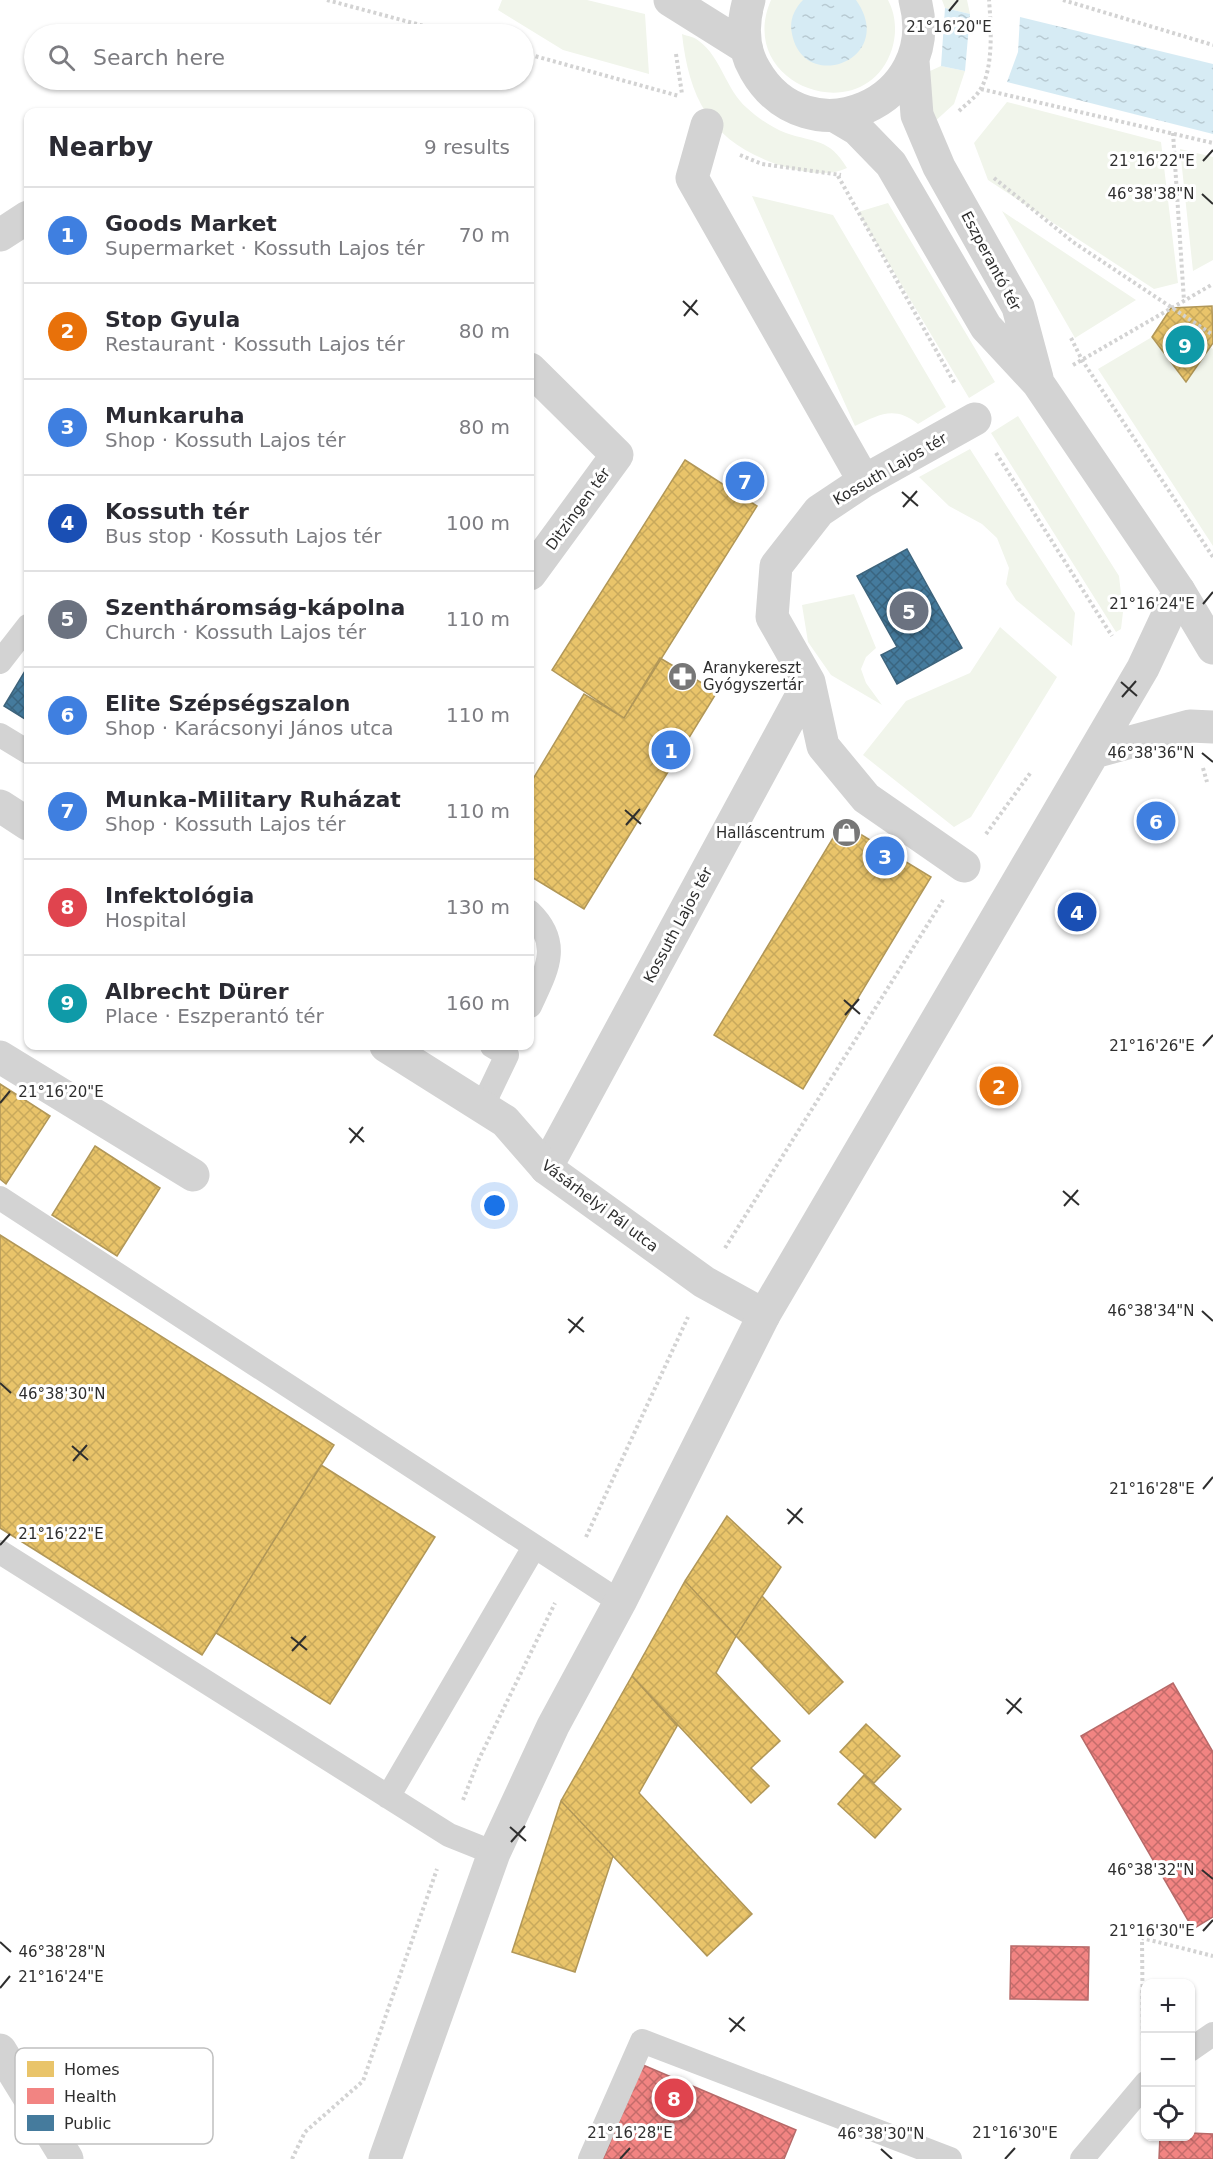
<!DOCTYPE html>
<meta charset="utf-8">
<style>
:root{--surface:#fff;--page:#f7f7f7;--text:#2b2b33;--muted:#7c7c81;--line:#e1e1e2;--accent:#2563eb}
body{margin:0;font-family:"DejaVu Sans",sans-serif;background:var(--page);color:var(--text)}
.controls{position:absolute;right:18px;bottom:18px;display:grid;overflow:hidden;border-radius:12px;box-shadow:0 2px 4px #0004}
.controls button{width:54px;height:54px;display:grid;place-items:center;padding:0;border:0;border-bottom:2px solid var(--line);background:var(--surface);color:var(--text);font:30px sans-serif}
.you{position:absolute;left:495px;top:1206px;width:21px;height:21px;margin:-15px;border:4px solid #fff;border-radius:50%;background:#1a73e8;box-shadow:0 0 0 9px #1a73e833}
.badge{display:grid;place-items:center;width:39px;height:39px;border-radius:50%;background:var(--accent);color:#fff;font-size:20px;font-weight:700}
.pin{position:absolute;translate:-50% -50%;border:3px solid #fff;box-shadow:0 2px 6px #0006}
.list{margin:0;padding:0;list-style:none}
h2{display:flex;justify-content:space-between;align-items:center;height:78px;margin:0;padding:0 24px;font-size:26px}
h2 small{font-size:20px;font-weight:400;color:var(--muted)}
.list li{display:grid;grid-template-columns:39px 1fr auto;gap:18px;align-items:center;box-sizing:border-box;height:96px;padding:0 24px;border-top:2px solid var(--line)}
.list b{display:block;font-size:22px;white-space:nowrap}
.list p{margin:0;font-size:20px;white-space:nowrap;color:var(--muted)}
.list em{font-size:20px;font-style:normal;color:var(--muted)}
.icon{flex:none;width:33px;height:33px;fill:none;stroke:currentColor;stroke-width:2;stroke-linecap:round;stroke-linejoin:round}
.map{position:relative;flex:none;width:1213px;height:2159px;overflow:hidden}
.search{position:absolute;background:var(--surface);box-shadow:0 2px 4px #0004;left:24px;top:24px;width:510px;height:66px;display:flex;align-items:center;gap:15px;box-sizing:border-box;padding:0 21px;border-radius:33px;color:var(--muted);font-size:22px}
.panel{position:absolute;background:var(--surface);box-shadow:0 2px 4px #0004;left:24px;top:108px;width:510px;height:942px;border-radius:12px}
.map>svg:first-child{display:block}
.green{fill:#f1f5eb}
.water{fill:url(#water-ripples)}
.homes{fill:url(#homes-cross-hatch);stroke:#b19758;stroke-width:1.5}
.health{fill:url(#health-cross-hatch);stroke:#b76a69;stroke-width:1.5}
.public{fill:url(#public-cross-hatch);stroke:#3e647c;stroke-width:1.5}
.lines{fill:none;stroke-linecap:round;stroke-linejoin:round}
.path{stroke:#d3d3d3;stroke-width:4;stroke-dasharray:3 3;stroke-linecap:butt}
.service{stroke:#d3d3d3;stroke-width:24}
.pedestrian{stroke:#d3d3d3;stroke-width:33}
.minor{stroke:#d3d3d3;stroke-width:33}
.tertiary{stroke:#d3d3d3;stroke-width:33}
.ticks{fill:none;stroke:#2e2e2e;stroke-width:2}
.labels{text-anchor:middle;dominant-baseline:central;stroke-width:6;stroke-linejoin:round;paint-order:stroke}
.street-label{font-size:15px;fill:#2e2e2e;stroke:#fff}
.poi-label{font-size:15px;fill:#2e2e2e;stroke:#fff;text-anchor:start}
.key{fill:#fff;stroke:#c0c0c0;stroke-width:1.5}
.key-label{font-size:16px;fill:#2e2e2e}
.ticks-label{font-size:15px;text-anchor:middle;fill:#2e2e2e;stroke:#fff;stroke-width:6;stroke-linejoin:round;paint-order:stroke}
</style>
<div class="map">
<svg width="1213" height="2159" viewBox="0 0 1213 2159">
<defs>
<pattern id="water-ripples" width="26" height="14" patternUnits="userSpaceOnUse" patternTransform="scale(1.5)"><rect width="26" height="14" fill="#d6ebf4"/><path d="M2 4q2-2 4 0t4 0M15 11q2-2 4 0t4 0" fill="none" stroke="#b8cad2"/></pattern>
<pattern id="homes-cross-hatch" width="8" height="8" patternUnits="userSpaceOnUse" patternTransform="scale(1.5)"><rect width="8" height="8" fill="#e9c46a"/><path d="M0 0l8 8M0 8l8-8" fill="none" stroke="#c8a95c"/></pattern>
<pattern id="health-cross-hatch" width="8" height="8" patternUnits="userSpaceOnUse" patternTransform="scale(1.5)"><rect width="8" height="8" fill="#f28482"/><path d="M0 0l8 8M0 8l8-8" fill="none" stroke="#c46c6b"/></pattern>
<pattern id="public-cross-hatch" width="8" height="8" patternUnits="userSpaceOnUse" patternTransform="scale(1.5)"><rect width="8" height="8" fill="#457b9d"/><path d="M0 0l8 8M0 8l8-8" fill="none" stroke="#3a6580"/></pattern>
</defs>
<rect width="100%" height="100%" fill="#fff"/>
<path class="green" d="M502,0H587L645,14L649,74L563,50L498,10Z
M771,0H888C896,15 897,33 892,49C865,132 734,86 771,0Z
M942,0H967L970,14L945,8Z
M682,34C687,36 695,37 699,41C721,57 726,90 747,108C758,118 772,128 786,133C815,143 829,138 847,168C831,176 810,173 793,169C718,149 690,108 682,34Z
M941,66L965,71L954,104L932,124L930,71Z
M1007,102L1161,142L1178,283L1154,289L988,180L974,143Z
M1180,149L1213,157V260L1193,271Z
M752,196L833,215L946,407L918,424C894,405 879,415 855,426Z
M888,203L995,382L969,398L858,212Z
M1002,211L1136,300L1075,338Z
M1152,337L1186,382L1210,347L1213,349V546L1098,369Z
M1018,416L1119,576L1123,612L1121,629L1116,632L991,433Z
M970,449L1075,613L1072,646L1016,600L1006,584L1009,568L997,538L982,524L949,506L919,477Z
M854,594L876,648L866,657L861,669L866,683L882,705L831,675L808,642L802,605Z
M1000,627L1057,677L971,817L954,827L863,755L906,701L970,673Z"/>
<path class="water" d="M803,0H856C898,59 804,95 792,34C789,21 794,9 803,0Z
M945,8L970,14L965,71L941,66Z
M1020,17L1213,64V134L1007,82L1018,52Z"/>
<path class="homes" d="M1212,306L1213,343L1186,382L1152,337L1171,308Z
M685,460L757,506L624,718L552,670Z
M660,658L717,692L584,909L530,876V784L584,694L624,718Z
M842,823L931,877L803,1089L714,1035Z
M0,1084L50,1116L6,1184L0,1179Z
M95,1146L160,1188L117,1256L52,1215Z
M0,1235L334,1445L202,1655L0,1528Z
M321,1465L435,1537L330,1704L216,1633Z
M727,1516L781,1567L736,1636L685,1581Z
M685,1581L736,1636L716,1673L780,1741L751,1768L769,1786L751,1803L632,1676Z
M762,1596L843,1682L809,1714L736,1636Z
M632,1676L677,1726L639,1793L752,1914L707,1956L561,1801Z
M866,1724L900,1756L874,1783L840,1752Z
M864,1775L901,1809L875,1838L838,1804Z
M561,1801L613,1856L575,1972L512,1952Z"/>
<path class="health" d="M1173,1683L1213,1752V1917L1193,1929L1081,1736Z
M1011,1946L1089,1947L1088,2000L1010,1999Z
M643,2065L796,2130L784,2159H603Z
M1190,2133L1213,2134V2159H1159L1160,2136H1190Z"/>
<path class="public" d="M907,549L962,648L897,684L881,655L897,647L857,576Z
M28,666V721L4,706Z"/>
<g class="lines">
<path class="path" d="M327,0L454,34
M1063,0L1213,45
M524,53L679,96
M676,54L682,94
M981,89L1213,143
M959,111C966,104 975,98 980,90C994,69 991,24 989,0
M1173,133L1184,301
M740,155L762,164L841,175
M838,176L955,384
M994,178L1073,242L1213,335
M1071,338L1082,360L1213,557
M1073,365L1213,284
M996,453L1112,636
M1203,768L1207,782
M986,834L1031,772
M725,1248L943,900
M586,1537L688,1317
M463,1800L479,1759L555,1603
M1143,2047L1142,1938L1213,1956
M292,2159L305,2132L363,2081L437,1869"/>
<path class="service" d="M0,662L28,626
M0,735L28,752
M530,912C563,944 546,971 530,1006
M483,1105L507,1055L492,1046
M0,1198L620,1602
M0,1552L449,1835L494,1853
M388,1797L534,1547
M1190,2050L1213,2034
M590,2159L642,2041L950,2159
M1082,2159L1146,2083"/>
<path class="pedestrian" d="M707,125L692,178L864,481
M964,866L866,798L823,746L809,682L772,617L776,566L819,511L864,481L975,419
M546,1168L809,682"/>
<path class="minor" d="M0,235L28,217
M530,369L617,455L530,574
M1179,591L1213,648
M0,806L28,824
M386,1046L505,1121L546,1168L704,1282L764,1315
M0,1057L193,1175
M0,2050L67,2159"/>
<path class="tertiary" d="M670,0L745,47
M749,0C742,24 742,48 755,70C807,161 943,103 915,0
M913,61L917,115L939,167L1018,307L1037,378
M1094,752L1190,726L1213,727
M385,2159L494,1853L553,1726L620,1602L764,1315L1143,668L1179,591L1038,383L986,327L891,164L857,129L835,116"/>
</g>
<path class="ticks" d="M949,11L958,0M1203,161L1213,150M1202,194L1213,204M683,301L698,315M684,316L697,300M902,492L918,506M903,507L917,491M1203,604L1213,592M1121,682L1137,696M1122,697L1136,681M1202,753L1213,762M625,810L641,824M626,825L640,809M844,1000L860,1014M845,1015L859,999M1203,1046L1213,1035M0,1103L10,1091M349,1128L364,1142M350,1143L363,1127M1063,1191L1079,1205M1064,1206L1078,1190M1202,1311L1213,1321M568,1319L584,1332M569,1333L583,1317M0,1383L11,1393M72,1446L88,1460M73,1461L87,1445M1203,1489L1213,1477M787,1509L803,1523M788,1524L802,1508M0,1545L10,1534M291,1637L307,1650M292,1651L306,1636M1006,1699L1022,1713M1007,1714L1021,1698M510,1827L526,1841M511,1842L525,1826M1202,1870L1213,1879M1203,1931L1213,1920M0,1942L11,1952M0,1988L10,1976M729,2018L745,2031M730,2032L744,2017M881,2149L892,2159M620,2159L630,2148M1005,2159L1015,2148"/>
<defs>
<symbol id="pharmacy-disc" viewBox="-11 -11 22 22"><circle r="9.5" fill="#777" stroke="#fff"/><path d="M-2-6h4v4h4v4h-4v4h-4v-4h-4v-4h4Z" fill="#fff"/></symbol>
<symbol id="shop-disc" viewBox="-11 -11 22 22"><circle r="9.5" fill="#777" stroke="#fff"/><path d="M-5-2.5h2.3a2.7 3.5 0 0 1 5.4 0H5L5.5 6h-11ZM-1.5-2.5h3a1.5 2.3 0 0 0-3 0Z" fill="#fff"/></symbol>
</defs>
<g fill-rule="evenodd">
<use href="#pharmacy-disc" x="666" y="660" width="33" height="33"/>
<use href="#shop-disc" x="830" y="816" width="33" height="33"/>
</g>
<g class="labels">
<g class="street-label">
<text transform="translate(991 261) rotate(62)">Eszperantó tér</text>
<text transform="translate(890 469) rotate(-30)">Kossuth Lajos tér</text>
<text transform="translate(578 509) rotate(-54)">Ditzingen tér</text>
<text transform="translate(678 925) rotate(-62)">Kossuth Lajos tér</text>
<text transform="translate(600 1206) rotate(37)">Vásárhelyi Pál utca</text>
</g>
<g class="poi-label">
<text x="703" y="668">Aranykereszt<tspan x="703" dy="17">Gyógyszertár</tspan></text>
<text x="825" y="833" text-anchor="end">Halláscentrum</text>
</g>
</g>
<rect x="15" y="2048" width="198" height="96" rx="9" class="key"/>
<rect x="27" y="2061" width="27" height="16" fill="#e9c46a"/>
<rect x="27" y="2088" width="27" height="16" fill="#f28482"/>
<rect x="27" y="2115" width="27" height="16" fill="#457b9d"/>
<g class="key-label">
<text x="64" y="2075">Homes</text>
<text x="64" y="2102">Health</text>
<text x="64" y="2129">Public</text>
</g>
<g class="ticks-label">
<text x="949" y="32">21°16'20"E</text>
<text x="1152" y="166">21°16'22"E</text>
<text x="1151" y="199">46°38'38"N</text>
<text x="1152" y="609">21°16'24"E</text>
<text x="1151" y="758">46°38'36"N</text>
<text x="1152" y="1051">21°16'26"E</text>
<text x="61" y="1097">21°16'20"E</text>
<text x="1151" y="1316">46°38'34"N</text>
<text x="62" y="1399">46°38'30"N</text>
<text x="1152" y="1494">21°16'28"E</text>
<text x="61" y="1539">21°16'22"E</text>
<text x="1151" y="1875">46°38'32"N</text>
<text x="1152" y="1936">21°16'30"E</text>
<text x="62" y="1957">46°38'28"N</text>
<text x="61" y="1982">21°16'24"E</text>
<text x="630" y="2138">21°16'28"E</text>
<text x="1015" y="2138">21°16'30"E</text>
<text x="881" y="2139">46°38'30"N</text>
</g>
</svg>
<div class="controls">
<button>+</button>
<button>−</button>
<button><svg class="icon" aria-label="locate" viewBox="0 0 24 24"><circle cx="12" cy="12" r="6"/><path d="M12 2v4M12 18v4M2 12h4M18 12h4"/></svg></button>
</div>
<div class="you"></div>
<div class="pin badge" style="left:671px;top:750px;background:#3f7fe0">1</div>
<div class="pin badge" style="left:999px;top:1086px;background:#e8710a">2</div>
<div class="pin badge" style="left:885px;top:856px;background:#3f7fe0">3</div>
<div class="pin badge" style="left:1077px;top:912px;background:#1a4fb4">4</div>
<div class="pin badge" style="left:909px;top:611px;background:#6b7280">5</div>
<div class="pin badge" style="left:1156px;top:821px;background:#3f7fe0">6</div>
<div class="pin badge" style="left:745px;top:481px;background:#3f7fe0">7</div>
<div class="pin badge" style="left:674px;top:2098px;background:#e0444e">8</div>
<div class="pin badge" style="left:1185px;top:345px;background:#0f9aa8">9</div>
<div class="search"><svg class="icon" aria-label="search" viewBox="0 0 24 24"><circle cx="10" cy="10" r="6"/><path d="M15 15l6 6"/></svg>Search here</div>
<section class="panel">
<h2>Nearby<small>9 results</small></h2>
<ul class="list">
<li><span class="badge" style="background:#3f7fe0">1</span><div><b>Goods Market</b><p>Supermarket · Kossuth Lajos tér</p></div><em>70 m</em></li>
<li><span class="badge" style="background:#e8710a">2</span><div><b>Stop Gyula</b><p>Restaurant · Kossuth Lajos tér</p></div><em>80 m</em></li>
<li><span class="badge" style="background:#3f7fe0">3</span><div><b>Munkaruha</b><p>Shop · Kossuth Lajos tér</p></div><em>80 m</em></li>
<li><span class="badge" style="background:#1a4fb4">4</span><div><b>Kossuth tér</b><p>Bus stop · Kossuth Lajos tér</p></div><em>100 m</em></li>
<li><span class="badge" style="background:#6b7280">5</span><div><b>Szentháromság-kápolna</b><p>Church · Kossuth Lajos tér</p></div><em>110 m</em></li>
<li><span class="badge" style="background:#3f7fe0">6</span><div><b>Elite Szépségszalon</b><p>Shop · Karácsonyi János utca</p></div><em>110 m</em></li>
<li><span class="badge" style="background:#3f7fe0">7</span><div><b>Munka-Military Ruházat</b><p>Shop · Kossuth Lajos tér</p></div><em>110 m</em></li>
<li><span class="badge" style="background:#e0444e">8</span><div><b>Infektológia</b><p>Hospital</p></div><em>130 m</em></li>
<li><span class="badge" style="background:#0f9aa8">9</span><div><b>Albrecht Dürer</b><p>Place · Eszperantó tér</p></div><em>160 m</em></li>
</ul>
</section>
</div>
